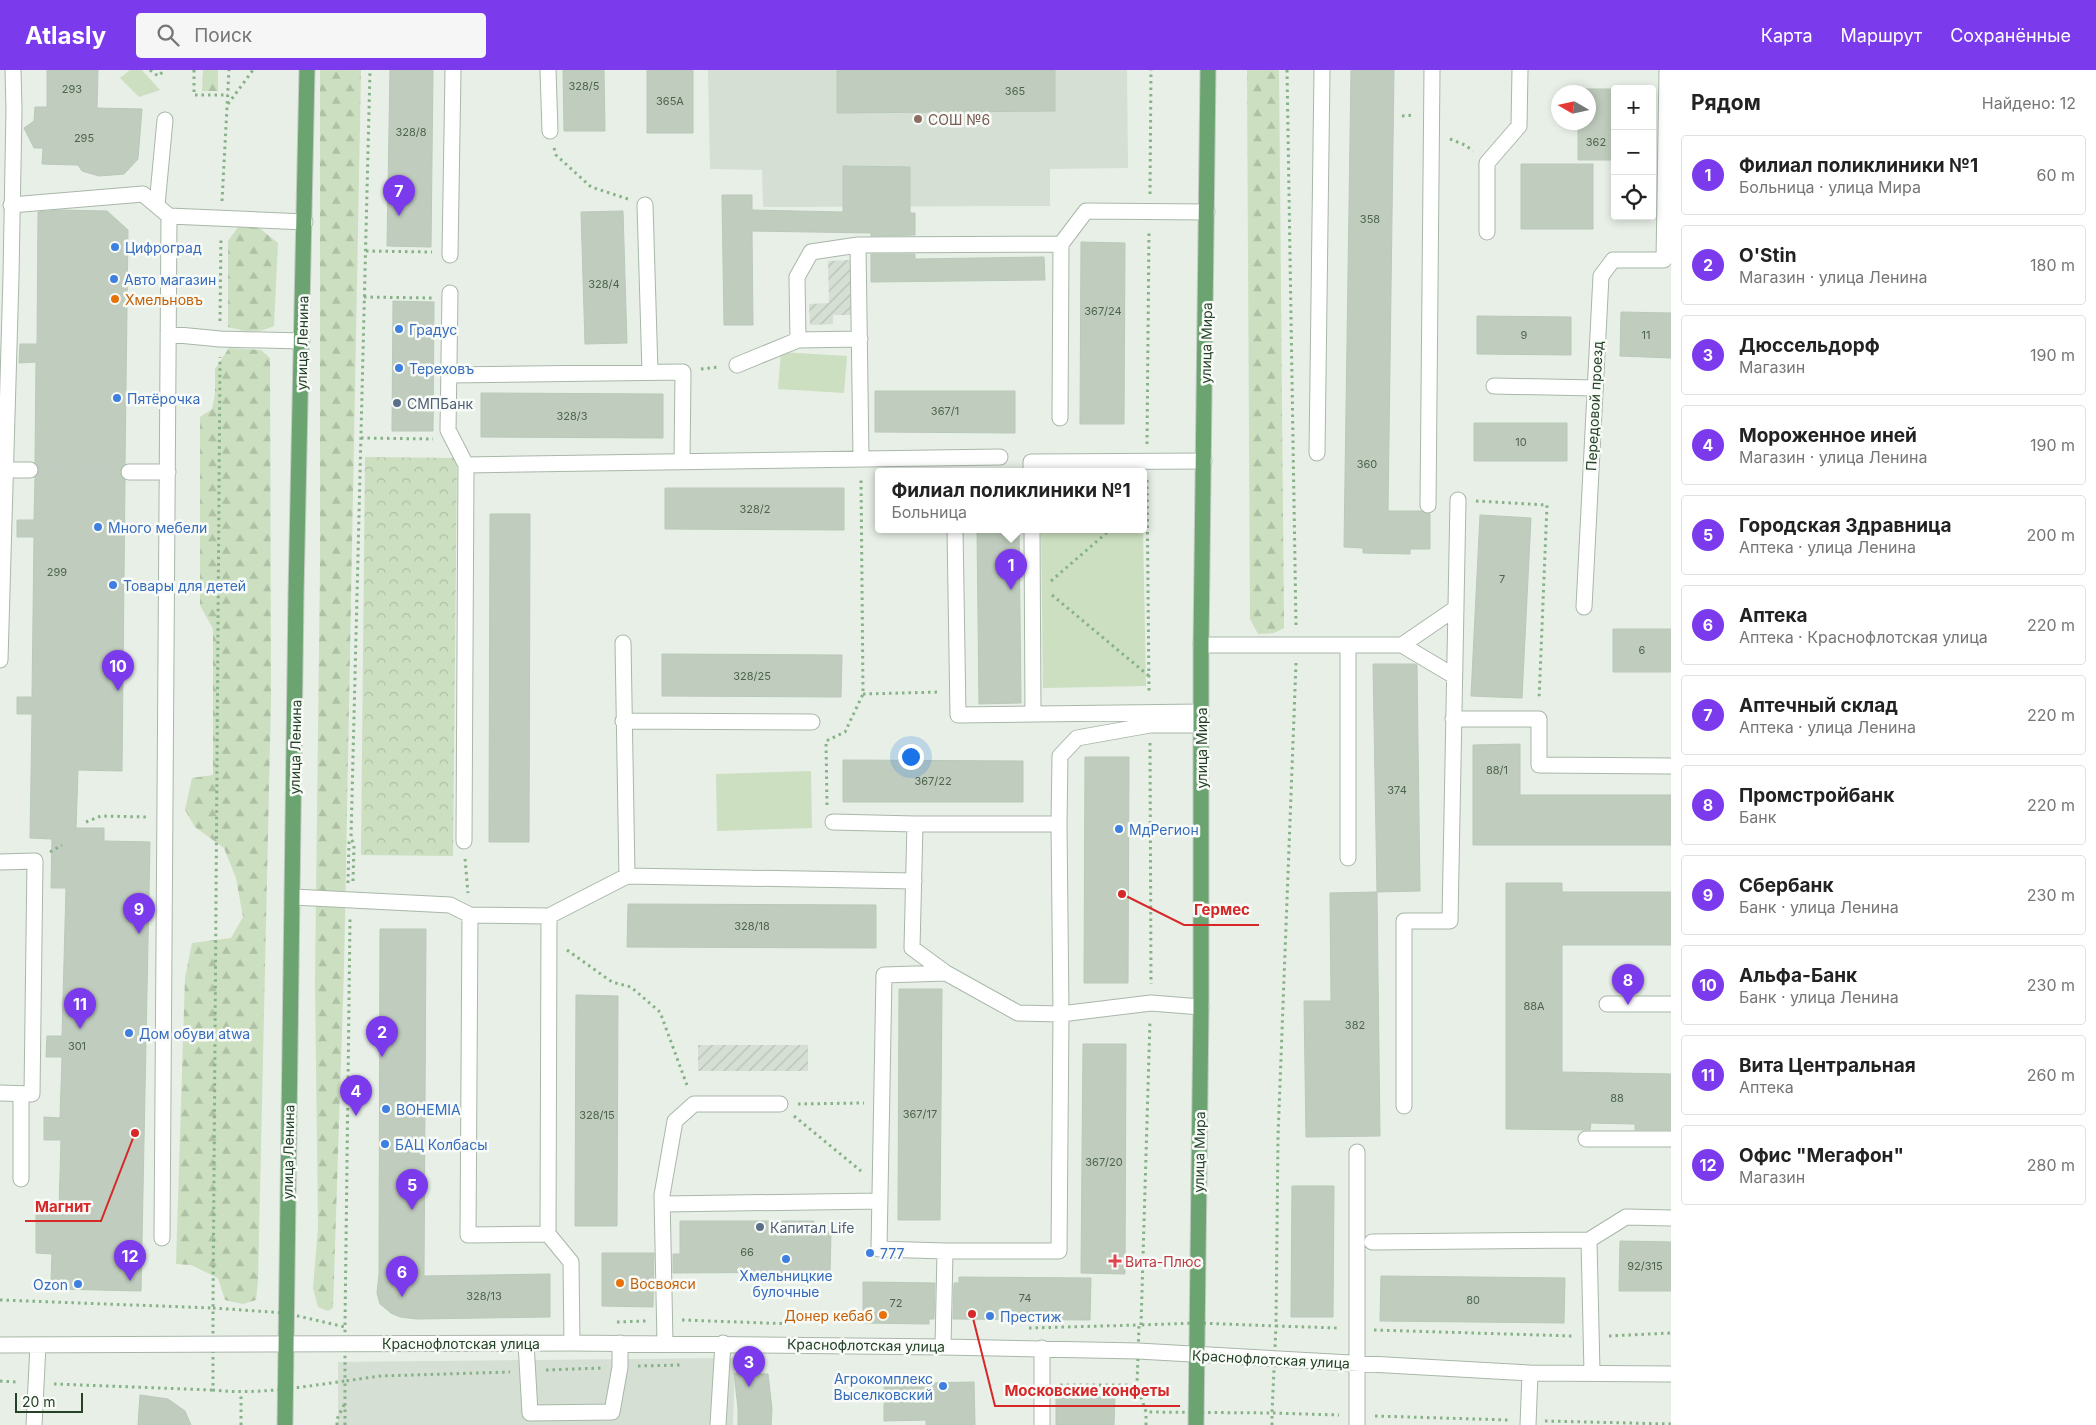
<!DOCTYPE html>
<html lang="ru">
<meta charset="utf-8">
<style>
:root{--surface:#fff;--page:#f6f6f6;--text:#222;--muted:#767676;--line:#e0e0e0;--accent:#7c3aed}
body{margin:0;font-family:Inter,sans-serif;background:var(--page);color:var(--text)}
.controls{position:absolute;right:15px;top:15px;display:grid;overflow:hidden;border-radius:5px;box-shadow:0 2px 8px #0003}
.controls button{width:45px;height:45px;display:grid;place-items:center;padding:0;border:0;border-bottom:1px solid var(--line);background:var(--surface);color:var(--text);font:25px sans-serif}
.compass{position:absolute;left:1551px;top:15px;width:45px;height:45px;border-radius:50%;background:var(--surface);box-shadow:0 2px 8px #0003;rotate:279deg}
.scale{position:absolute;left:15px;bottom:12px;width:68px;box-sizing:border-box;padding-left:5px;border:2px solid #254127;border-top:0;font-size:14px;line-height:18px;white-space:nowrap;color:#254127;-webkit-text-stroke:4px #f8fbf7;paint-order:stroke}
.you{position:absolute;left:910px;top:686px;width:18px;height:18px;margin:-12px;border:4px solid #fff;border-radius:50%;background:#1a73e8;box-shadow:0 0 0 8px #1a73e833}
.badge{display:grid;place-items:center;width:32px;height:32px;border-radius:50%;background:var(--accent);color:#fff;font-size:16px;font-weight:700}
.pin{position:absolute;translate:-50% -41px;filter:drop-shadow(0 1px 2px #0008)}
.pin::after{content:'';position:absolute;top:26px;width:18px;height:15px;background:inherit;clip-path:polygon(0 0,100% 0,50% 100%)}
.popup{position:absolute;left:875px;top:398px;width:272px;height:65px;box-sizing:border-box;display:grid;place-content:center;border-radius:5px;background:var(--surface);filter:drop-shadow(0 1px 4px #0005);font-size:16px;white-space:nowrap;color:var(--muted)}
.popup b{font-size:19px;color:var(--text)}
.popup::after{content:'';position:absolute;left:50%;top:100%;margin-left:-10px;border:10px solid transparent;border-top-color:var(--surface)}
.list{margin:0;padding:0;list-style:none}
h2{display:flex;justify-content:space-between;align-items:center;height:65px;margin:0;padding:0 20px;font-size:21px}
h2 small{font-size:16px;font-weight:400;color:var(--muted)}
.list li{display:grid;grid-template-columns:32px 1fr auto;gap:15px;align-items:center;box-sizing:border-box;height:80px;margin:0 10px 10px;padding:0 10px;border:1px solid var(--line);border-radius:5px}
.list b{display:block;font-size:19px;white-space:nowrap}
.list p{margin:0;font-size:16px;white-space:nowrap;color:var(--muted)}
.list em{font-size:16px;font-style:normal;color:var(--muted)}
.icon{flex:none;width:28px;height:28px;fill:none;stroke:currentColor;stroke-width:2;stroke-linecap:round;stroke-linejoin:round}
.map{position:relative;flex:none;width:1671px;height:1355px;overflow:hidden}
header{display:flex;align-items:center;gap:30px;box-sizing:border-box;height:70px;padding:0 25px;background:var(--accent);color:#fff}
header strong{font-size:24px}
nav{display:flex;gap:28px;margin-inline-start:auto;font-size:18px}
.search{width:350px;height:45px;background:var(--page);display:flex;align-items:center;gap:12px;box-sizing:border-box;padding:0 18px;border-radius:5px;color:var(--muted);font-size:19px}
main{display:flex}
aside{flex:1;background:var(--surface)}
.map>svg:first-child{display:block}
.built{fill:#d5dfd4}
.industrial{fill:url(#industrial-furrows)}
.green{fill:#ccdfc0}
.forest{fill:url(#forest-firs)}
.park{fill:url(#park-crowns)}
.building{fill:#c0cdbe;stroke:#b9c9b8}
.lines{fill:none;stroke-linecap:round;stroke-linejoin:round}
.minor-tunnel{stroke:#c0ccc0;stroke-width:15;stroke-dasharray:15 8;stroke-linecap:butt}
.minor-casing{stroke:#a9b7a9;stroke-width:17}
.major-casing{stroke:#c2cac3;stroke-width:17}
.path{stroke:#87b288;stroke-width:3;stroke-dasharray:2.5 4;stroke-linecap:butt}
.minor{stroke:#fff;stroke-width:15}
.major{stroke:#6ba470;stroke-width:15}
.education-dot{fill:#8d6e63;stroke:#f8fbf7;stroke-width:2}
.shop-dot{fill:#3f7fe0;stroke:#f8fbf7;stroke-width:2}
.food-dot{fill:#e8710a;stroke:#f8fbf7;stroke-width:2}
.service-dot{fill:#5c6f8a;stroke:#f8fbf7;stroke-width:2}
.health-dot{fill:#e0444e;stroke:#f8fbf7;stroke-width:2}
.labels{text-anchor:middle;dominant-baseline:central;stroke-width:5;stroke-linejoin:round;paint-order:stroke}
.number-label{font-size:11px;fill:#4c644d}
.education-label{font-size:14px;fill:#785e54;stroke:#f8fbf7;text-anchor:start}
.shop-label{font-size:14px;fill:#366cbe;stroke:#f8fbf7;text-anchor:start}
.food-label{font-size:14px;fill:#c56008;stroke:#f8fbf7;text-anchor:start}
.street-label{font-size:14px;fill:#254127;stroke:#f8fbf7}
.service-label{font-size:14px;fill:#4e5e75;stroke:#f8fbf7;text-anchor:start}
.health-label{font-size:14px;fill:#be3a42;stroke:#f8fbf7;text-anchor:start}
.leader{fill:none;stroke:#d62828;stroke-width:2}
.callout-dot{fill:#d62828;stroke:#f8fbf7;stroke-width:2}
.callout-label{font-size:15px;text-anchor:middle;font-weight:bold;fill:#d62828;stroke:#f8fbf7;stroke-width:5;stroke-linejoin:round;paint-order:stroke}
</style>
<header>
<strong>Atlasly</strong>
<div class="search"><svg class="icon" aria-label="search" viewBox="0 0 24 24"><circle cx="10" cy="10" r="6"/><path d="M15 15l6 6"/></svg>Поиск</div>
<nav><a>Карта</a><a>Маршрут</a><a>Сохранённые</a></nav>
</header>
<main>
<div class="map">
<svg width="1671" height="1355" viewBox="0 0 1671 1355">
<defs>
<pattern id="industrial-furrows" width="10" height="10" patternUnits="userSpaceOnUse" patternTransform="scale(1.25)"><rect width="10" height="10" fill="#d5dfd4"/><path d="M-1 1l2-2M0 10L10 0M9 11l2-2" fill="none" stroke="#b7c1b6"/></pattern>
<pattern id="forest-firs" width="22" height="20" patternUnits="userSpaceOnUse" patternTransform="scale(1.25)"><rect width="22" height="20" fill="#ccdfc0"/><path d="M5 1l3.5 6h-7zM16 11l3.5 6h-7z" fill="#afc1a5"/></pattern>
<pattern id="park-crowns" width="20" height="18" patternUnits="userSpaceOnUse" patternTransform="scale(1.25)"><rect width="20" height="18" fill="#ccdfc0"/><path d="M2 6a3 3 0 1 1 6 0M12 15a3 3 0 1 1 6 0" fill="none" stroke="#afc1a5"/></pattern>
</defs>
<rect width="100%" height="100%" fill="#e7efe6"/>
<path class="built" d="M708,0H1127L1128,98L1050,99V136L763,137L762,100L710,99Z
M735,1288L733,1355H338V1292Z"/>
<path class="industrial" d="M850,190L851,245H833V254L810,255L809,234L829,233L828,191Z
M698,975H808V1001H698Z"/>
<path class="green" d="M130,0H142L160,20L139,27L120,8Z
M781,282L847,286L844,323L778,319Z
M1041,459H1143L1146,616L1043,618Z
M811,701L812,758L717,761L716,704Z"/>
<path class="forest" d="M203,0H218V21H202Z
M320,0H361L344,899L333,1238L328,1241L318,1237L313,1218L318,1157L315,913L320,495Z
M1247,0H1279L1284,558L1274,563L1258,564L1250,549Z
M241,153L258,157L278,173L274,256C254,264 248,262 228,257V171Z
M229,278L261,280L270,288L271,629L258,1211L256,1230L243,1234L225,1230L218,1208L191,1195L176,1194L185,908L192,873L231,868L243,847L236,808L224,778L195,757L185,740L192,708L213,705V559L200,535V347L212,339L215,325V299Z"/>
<path class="park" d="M365,387L457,388L453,786L361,785Z"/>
<path class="building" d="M47,0H98L97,38L142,39L138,89L124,104L99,106L82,101L78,95L42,94L43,78H34L24,58L34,51L35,37H47Z
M390,0H433L431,177L387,176Z
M563,0H604L605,61H564Z
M647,0H693V63H647Z
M837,0H1055V41L837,43Z
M1351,0H1394L1388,441H1421L1430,444V479H1410V484L1363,483V478L1344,477Z
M1578,19H1615V90H1578V52H1588V22H1578Z
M1521,94H1593V159H1521Z
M843,96L910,97V143H915V165L871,166V163L752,161L753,255H724L722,125H752V140L843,142Z
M59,140L107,141L128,160L125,394L120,402L121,407L125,410L122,701L78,700L76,758H104V771L150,772L141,1221L58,1219L51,1211L52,1184L36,1183V1139H59L61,1070H44V1047L60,1048L62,987H46L47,966H62L66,818H51L52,769L30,768L32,644H17V627H32L34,467H17V450H34L35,408L39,400L35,392L36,292L19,293L20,274H37L38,142Z
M623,141L627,273L585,274L581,142Z
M1081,172L1125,173L1124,354H1080Z
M871,184H915V189L1044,187L1045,210L871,212Z
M393,231L434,232L433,361H392Z
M1621,242L1671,243V288L1620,286Z
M1477,246L1571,247V285L1477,284Z
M875,321H1015V363L875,362Z
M481,323L663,324V368L481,367Z
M1474,353H1567V391H1474Z
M665,418H844V460L665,459Z
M490,444H530L529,772H489Z
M1480,445L1531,448L1522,628L1471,626Z
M977,459H1019L1021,633L979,634Z
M1613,559H1671V602H1613Z
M662,584L842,585L841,627L662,626Z
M1373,594H1415L1417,595L1420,821L1377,822Z
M1520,674V725H1671V775H1473V675Z
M1085,687H1129L1128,913H1084Z
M843,690L1023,691V732H843Z
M1506,813H1562V822H1671V875H1562V1002L1671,1004V1060H1635V1054L1591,1053L1590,1060L1506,1059Z
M1377,822L1380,1066L1306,1067L1304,931H1331L1330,823Z
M628,834L876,835V878L627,877Z
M380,859H426L424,1206L550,1204V1247L417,1249L400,1247L391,1243L380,1234L377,1223L379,1204Z
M899,919H942L940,1150H898Z
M576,925L618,926L617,1156H575Z
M1083,974H1126L1125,1204L1081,1203Z
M1292,1116H1334L1333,1247H1291Z
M680,1151H814V1162H831L830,1202L673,1203V1184H680Z
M1620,1171L1671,1172V1221H1619Z
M602,1183H654L653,1237L602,1236Z
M1381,1206L1565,1208L1564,1253L1380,1251Z
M959,1207L1091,1208L1090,1250L953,1249L954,1213H959Z
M863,1212L935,1213L934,1249H929V1254L863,1253Z
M734,1303L768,1304L772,1339L771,1355H738V1338Z
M974,1312L975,1355H926V1350L884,1351V1314Z
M140,1325L168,1329L185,1341L191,1355H138Z
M1056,1327H1115L1114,1355H1056Z"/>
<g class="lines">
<path class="minor-tunnel" d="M30,400L129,402"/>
<defs>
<path id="minor" d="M548,0L550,61
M11,135L143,124L169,146L305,152
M157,135L165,50
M645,135L650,302
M1487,162V93L1519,56L1520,0
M450,185L453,0
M450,223L448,360L466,395L1000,387
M168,264L220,269L302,271
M798,270L860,269
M737,295L798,270L797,207L811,182L858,175
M449,305L683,302L682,391
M1494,316L1595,318
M1060,348L1061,174
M1317,383L1322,0
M861,388L858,175L1061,174L1086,141L1207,142
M6,400H30
M1031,401V392L1204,391
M129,402H168
M1428,435L1432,0
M955,459L958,645L1201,642
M1032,459L1033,644
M1584,537L1601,206L1613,190H1664L1667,0
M623,573L627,806
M1201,575H1402L1456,538
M1402,575L1454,606
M0,590L11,206L14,39L13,0
M1453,649H1539V695L1671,696
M623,651L812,652
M833,752L915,754
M464,771L466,395
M1348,788V576
M0,792L35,791L32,1024L0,1023
M293,827L450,835L470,845L549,846L548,1164L571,1192L572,1273
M470,845L468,1165L548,1164
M549,846L627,806L914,811
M946,903L912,878L915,754H1059L1060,686L1077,668L1150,655H1201
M1607,934H1671
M21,1024V1109
M1404,1036V851H1450L1458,430
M1586,1069H1671
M1357,1082V1355
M663,1134L880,1131
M162,1168L169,146
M1589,1170L1626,1147L1671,1148
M1372,1172L1589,1170L1592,1302
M945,1181L879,1179L884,905L946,903L1018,943L1061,944L1059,754
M526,1273L530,1343L612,1342L620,1297V1273
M665,1273L662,1125L675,1051L694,1034H780
M0,1275L572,1273L943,1277L1138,1281L1530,1303L1671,1304
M943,1277L945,1181H1059L1061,944L1151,933L1201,937
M1042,1278V1355
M34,1355L38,1275
M718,1355L723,1273
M1528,1355L1530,1303"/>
<path id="major" d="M285,1355L296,524L307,0
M1196,1355L1201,937V575L1208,0"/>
</defs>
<use href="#minor" class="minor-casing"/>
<use href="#major" class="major-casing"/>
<path class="path" d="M150,0L158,6L165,0
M194,0V25H228
M1287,0L1296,556
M228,34L253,0
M1402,46L1414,45
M1450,69L1465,75L1473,81
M554,78L556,85L591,117L628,129
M1150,124L1151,0
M222,131L229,0
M366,181L432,182
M364,227L432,228
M220,251L221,167
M701,299L719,297
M361,368L433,369
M1147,374L1149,160
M1147,410L1149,624
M1476,431L1547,435L1539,630
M1051,511L1111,459
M1052,525L1149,606
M1296,593L1278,1067L1276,1256L1338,1258
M863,624L940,622
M1150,673L1151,914
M827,735L826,671L845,662L863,624L861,407
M86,752L101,746L147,747
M50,782L62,775
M465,789L468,823
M353,811L354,775L351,768L370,0
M348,813L349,773L351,768
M567,880L612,912L631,917L660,942L688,1018
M798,1034L864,1033
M794,1046L861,1101
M0,1230L213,1238L220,287
M213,1238L285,1243L345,1257V1311C301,1317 257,1325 213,1320Z
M682,1250L793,1254
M617,1252L646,1251
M1197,1253L1276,1256L1272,1343L1146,1342L1137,1315L1139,1255Z
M345,1255L350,849
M1141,1255L1150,950
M1029,1258L1139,1255
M1374,1260L1573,1266
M1609,1266L1671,1263
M638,1296L682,1295
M546,1300L602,1298
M0,1311L17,1312
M54,1314L213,1320
M1060,1315H1137
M1375,1346L1509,1350
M1545,1351L1671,1354
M241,1355V1323
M337,1355V1349L344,1335
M345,1355V1311L380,1306L510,1302
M1146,1355V1342
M1272,1355V1343L1339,1345"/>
<use href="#minor" class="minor"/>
<use href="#major" class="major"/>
</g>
<circle class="education-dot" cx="918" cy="49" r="5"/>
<g class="shop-dot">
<circle cx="115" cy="177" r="5"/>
<circle cx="114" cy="209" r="5"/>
<circle cx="399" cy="259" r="5"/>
<circle cx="399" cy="298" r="5"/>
<circle cx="117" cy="328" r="5"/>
<circle cx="98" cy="457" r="5"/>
<circle cx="113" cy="515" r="5"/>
<circle cx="1119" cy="759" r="5"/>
<circle cx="129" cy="963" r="5"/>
<circle cx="386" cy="1039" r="5"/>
<circle cx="385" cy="1074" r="5"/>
<circle cx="870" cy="1183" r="5"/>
<circle cx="786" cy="1189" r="5"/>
<circle cx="78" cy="1214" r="5"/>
<circle cx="990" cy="1246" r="5"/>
<circle cx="943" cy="1316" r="5"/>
</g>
<g class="food-dot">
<circle cx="115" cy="229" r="5"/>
<circle cx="620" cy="1213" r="5"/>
<circle cx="883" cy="1245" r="5"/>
</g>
<g class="service-dot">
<circle cx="397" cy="333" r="5"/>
<circle cx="760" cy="1157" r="5"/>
</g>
<path class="health-dot" d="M1112.5 1183.5h5v5h5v5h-5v5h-5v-5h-5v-5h5z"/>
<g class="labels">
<g class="number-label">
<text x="584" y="16">328/5</text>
<text x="72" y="19">293</text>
<text x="1015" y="21">365</text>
<text x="670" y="31">365А</text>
<text x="411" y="62">328/8</text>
<text x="84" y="68">295</text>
<text x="1596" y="72">362</text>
<text x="1370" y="149">358</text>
<text x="604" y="214">328/4</text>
<text x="1103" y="241">367/24</text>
<text x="1524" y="265">9</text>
<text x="1646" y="265">11</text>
<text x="945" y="341">367/1</text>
<text x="572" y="346">328/3</text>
<text x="1521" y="372">10</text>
<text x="1367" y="394">360</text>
<text x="755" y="439">328/2</text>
<text x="57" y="502">299</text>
<text x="1502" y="509">7</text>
<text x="1642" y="580">6</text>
<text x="752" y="606">328/25</text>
<text x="1497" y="700">88/1</text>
<text x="933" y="711">367/22</text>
<text x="1397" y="720">374</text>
<text x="752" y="856">328/18</text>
<text x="1534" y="936">88А</text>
<text x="1355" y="955">382</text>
<text x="77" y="976">301</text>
<text x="1617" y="1028">88</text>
<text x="920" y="1044">367/17</text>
<text x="597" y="1045">328/15</text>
<text x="1104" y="1092">367/20</text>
<text x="747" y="1182">66</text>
<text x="1645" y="1196">92/315</text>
<text x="484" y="1226">328/13</text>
<text x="1025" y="1228">74</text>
<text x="1473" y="1230">80</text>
<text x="896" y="1233">72</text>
</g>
<g class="education-label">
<text x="928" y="49">СОШ №6</text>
</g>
<g class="shop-label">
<text x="125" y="177">Цифроград</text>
<text x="124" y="209">Авто магазин</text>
<text x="409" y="259">Градус</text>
<text x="409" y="298">Тереховъ</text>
<text x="127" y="328">Пятёрочка</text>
<text x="108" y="457">Много мебели</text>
<text x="123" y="515">Товары для детей</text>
<text x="1129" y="759">МдРегион</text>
<text x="139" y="963">Дом обуви atwa</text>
<text x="396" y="1039">BOHEMIA</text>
<text x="395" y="1074">БАЦ Колбасы</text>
<text x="880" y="1183">777</text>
<text x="786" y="1205" text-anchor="middle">Хмельницкие<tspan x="786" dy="16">булочные</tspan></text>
<text x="68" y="1214" text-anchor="end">Ozon</text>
<text x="1000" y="1246">Престиж</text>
<text x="933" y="1308" text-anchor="end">Агрокомплекс<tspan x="933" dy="16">Выселковский</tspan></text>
</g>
<g class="food-label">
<text x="125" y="229">Хмельновъ</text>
<text x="630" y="1213">Восвояси</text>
<text x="873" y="1245" text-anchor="end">Донер кебаб</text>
</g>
<g class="street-label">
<text transform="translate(302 273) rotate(-89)">улица Ленина</text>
<text transform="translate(1206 273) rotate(-89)">улица Мира</text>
<text transform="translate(1594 336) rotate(-87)">Передовой проезд</text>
<text transform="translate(295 677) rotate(-89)">улица Ленина</text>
<text transform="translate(1201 678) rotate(-90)">улица Мира</text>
<text transform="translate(288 1082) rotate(-89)">улица Ленина</text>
<text transform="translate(1199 1082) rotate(-89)">улица Мира</text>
<text x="461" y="1273">Краснофлотская улица</text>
<text transform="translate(866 1275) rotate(1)">Краснофлотская улица</text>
<text transform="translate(1271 1289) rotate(3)">Краснофлотская улица</text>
</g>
<g class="service-label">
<text x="407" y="333">СМПБанк</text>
<text x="770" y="1157">Капитал Life</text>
</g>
<g class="health-label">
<text x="1125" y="1191">Вита-Плюс</text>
</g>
</g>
<path class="leader" d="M1122 824L1184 855H1259M135 1063L101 1151H25M972 1244L995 1336H1180"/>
<g class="callout-dot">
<circle cx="1122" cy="824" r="5"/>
<circle cx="135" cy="1063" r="5"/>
<circle cx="972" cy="1244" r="5"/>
</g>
<g class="callout-label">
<text x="1222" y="845">Гермес</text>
<text x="63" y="1142">Магнит</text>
<text x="1087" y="1326">Московские конфеты</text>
</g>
</svg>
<div class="controls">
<button>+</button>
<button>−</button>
<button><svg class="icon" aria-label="locate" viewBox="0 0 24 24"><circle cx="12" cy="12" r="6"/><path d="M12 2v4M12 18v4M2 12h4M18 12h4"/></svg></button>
</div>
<svg class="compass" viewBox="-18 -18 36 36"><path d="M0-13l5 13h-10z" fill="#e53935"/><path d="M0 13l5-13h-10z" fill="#767676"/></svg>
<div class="scale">20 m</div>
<div class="you"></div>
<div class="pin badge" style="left:1011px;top:520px">1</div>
<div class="popup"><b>Филиал поликлиники №1</b>Больница</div>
<div class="pin badge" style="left:382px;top:987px">2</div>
<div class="pin badge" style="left:749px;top:1317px">3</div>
<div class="pin badge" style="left:356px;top:1046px">4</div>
<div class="pin badge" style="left:412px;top:1140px">5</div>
<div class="pin badge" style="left:402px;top:1227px">6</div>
<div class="pin badge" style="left:399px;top:146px">7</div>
<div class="pin badge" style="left:1628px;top:935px">8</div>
<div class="pin badge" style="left:139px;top:864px">9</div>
<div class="pin badge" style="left:118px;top:621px">10</div>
<div class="pin badge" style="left:80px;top:959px">11</div>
<div class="pin badge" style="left:130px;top:1211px">12</div>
</div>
<aside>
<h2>Рядом<small>Найдено: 12</small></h2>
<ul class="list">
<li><span class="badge">1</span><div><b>Филиал поликлиники №1</b><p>Больница · улица Мира</p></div><em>60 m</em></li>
<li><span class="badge">2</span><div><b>O'Stin</b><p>Магазин · улица Ленина</p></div><em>180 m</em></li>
<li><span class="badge">3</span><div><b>Дюссельдорф</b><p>Магазин</p></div><em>190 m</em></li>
<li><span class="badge">4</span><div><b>Мороженное иней</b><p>Магазин · улица Ленина</p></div><em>190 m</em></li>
<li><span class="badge">5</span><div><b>Городская Здравница</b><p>Аптека · улица Ленина</p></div><em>200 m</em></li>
<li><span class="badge">6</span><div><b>Аптека</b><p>Аптека · Краснофлотская улица</p></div><em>220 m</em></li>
<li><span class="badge">7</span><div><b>Аптечный склад</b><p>Аптека · улица Ленина</p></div><em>220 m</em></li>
<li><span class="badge">8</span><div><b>Промстройбанк</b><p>Банк</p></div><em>220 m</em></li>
<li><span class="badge">9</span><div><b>Сбербанк</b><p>Банк · улица Ленина</p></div><em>230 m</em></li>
<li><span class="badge">10</span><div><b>Альфа-Банк</b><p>Банк · улица Ленина</p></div><em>230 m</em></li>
<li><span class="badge">11</span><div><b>Вита Центральная</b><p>Аптека</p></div><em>260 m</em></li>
<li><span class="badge">12</span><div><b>Офис &quot;Мегафон&quot;</b><p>Магазин</p></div><em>280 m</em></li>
</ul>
</aside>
</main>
